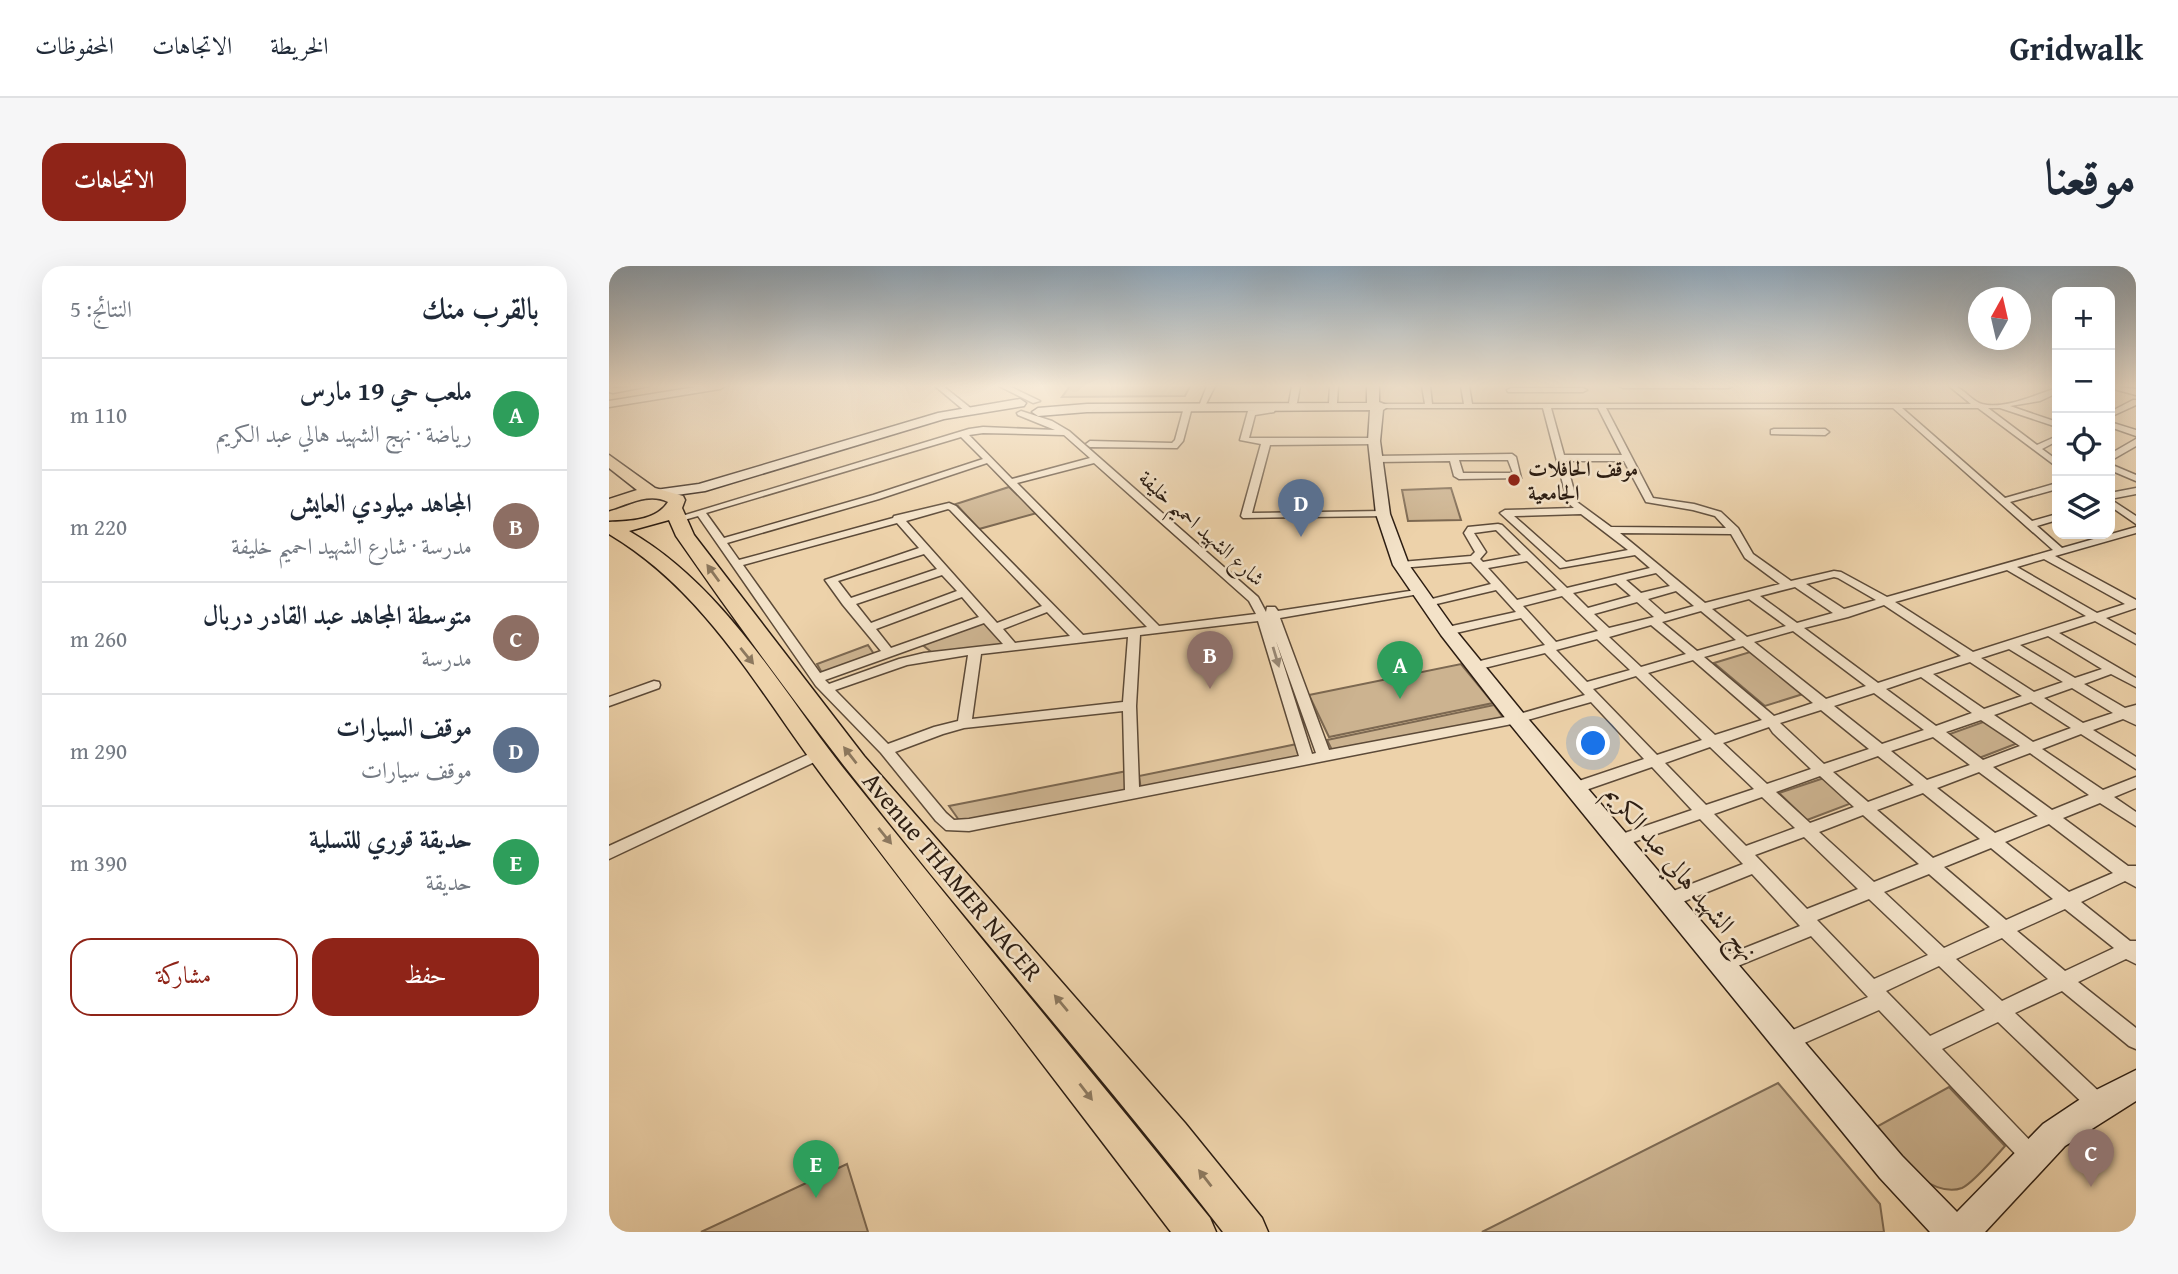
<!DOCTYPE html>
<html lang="ar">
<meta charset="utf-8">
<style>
:root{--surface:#fff;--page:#f6f6f7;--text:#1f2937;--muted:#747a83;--line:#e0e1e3;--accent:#8f2418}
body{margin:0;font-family:"Gentium Book Plus",Amiri,serif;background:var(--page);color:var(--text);direction:rtl}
.controls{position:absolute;right:21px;top:21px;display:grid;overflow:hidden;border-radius:14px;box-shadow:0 7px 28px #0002}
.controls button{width:63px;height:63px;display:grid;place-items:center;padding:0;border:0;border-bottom:2px solid var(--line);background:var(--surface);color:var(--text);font:35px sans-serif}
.compass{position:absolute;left:1359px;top:21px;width:63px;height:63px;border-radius:50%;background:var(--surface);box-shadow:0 7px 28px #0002;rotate:8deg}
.you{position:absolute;left:985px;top:478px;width:24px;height:24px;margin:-18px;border:5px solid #fff;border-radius:50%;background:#1a73e8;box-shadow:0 0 0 10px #1a73e833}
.badge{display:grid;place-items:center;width:46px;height:46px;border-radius:50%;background:var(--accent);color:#fff;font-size:23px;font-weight:700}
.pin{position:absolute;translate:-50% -58px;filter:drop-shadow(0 2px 4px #0008)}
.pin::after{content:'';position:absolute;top:37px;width:24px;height:21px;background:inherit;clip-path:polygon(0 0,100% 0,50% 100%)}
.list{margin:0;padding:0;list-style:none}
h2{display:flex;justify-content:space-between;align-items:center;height:91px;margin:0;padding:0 28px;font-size:30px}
h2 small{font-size:23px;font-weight:400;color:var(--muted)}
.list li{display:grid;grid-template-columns:46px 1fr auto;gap:21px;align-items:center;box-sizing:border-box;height:112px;padding:0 28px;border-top:2px solid var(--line)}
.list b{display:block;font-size:26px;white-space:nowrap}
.list p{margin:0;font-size:23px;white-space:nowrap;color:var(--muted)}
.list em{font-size:23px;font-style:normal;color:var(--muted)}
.actions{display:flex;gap:14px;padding:21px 28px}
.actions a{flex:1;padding:16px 0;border:2px solid var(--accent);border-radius:21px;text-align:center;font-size:24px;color:var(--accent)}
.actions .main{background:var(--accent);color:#fff}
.icon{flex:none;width:38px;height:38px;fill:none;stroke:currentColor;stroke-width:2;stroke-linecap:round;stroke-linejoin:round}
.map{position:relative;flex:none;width:1527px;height:966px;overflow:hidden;direction:ltr;border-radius:21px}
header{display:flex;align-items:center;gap:42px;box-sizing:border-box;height:98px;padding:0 35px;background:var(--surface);border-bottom:2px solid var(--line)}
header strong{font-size:33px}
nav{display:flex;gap:38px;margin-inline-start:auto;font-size:24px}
.intro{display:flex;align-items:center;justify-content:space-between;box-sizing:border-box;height:168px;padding:0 42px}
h1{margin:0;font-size:49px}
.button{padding:18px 32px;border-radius:21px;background:var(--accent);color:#fff;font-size:24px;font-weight:700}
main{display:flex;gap:42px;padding:0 42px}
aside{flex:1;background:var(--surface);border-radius:21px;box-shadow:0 7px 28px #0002}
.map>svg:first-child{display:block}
.green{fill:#ccb390;stroke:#7c6851;stroke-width:2}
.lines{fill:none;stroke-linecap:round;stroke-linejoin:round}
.minor-casing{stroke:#5c4a38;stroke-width:3}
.tertiary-casing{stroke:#5c4a38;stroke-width:3}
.secondary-casing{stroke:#2c1d12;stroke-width:3}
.trunk-casing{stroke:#2c1d12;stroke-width:3}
.minor{fill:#f3e2c8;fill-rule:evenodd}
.tertiary{fill:#f3e2c8;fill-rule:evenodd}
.secondary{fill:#f3e2c8;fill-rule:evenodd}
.trunk{fill:#edd2aa;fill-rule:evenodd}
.oneway{fill:#8c785e}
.oneway2{fill:#998976}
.poi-dot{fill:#8f2418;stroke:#f3e2c8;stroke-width:2.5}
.labels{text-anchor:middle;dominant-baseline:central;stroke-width:5;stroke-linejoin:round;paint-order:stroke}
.far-poi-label{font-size:21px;font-weight:bold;fill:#2c1d12;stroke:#f3e2c8;text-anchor:start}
.far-street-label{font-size:21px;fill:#2c1d12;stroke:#f3e2c8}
.street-label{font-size:26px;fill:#2c1d12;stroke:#f3e2c8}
</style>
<header>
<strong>Gridwalk</strong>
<nav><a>الخريطة</a><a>الاتجاهات</a><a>المحفوظات</a></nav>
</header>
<div class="intro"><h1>موقعنا</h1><a class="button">الاتجاهات</a></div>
<main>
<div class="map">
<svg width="1527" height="966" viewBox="0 0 1527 966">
<rect width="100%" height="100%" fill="#edd2aa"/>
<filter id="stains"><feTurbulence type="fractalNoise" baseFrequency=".00286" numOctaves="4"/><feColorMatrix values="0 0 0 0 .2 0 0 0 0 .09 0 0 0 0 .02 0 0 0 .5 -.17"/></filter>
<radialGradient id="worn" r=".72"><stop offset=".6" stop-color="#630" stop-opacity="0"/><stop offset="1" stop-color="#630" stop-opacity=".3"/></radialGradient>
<path class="green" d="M461,120H581L576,130L453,131Z
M400,221L428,247L370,263L347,238Z
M842,222L852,254L799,255L793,224Z
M375,354L396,378L326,389L310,376Z
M259,379L265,388L213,407L208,398Z
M1141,386L1194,428L1156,440L1105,397Z
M852,398L884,437L720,471L700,429Z
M885,439L895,453L724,486L718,474Z
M1377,455L1409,477L1370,492L1338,469Z
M688,478L693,492L532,524L530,510Z
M518,505L521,524L352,557L340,540Z
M1215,512L1243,537L1198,554L1170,527Z
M1169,817L1271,938L1275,966H873Z
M1340,821L1396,880C1387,890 1364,917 1353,922C1321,934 1281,885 1260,865Z
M238,898L259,966H92Z"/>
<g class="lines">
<defs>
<path id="minor" d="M0,120L5,122L40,120L4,127L0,126Z
M326,120H334L364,144L357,146Z
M390,120H400L431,135L424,137Z
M598,120H606L596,140H590Z
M683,120H691L688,137L684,139L680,137Z
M721,120H729L728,137L724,139L720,137Z
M813,120H821L823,138H855L852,120H860L863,138H1362L1340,120C1355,120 1360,134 1373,138C1395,144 1428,128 1448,122V127L1431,135L1401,140L1448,156V161L1391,142H1379L1428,179L1448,170V175L1433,183L1448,194V201L1369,142H1293L1396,232L1448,217V223L1401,236L1423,255L1448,248V254L1428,260L1453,282L1527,261V267L1446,290L1527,334V342L1497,352L1527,369V378L1486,355L1450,367L1527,412V421L1502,408L1475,418L1516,442L1527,439V459L1514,453L1484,464L1527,491V503L1472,468L1433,483L1494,524L1527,511V522L1505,531L1527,546V560L1491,537L1454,552L1519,600H1527V621L1516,615L1472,636L1521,675H1527V698L1517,693L1469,716L1527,762V783L1520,780L1453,725L1406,747L1497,832L1500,839L1497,846L1490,849L1483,846L1389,756L1333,783L1429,883L1433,890L1429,897L1422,901L1415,897L1270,744L1184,782L1177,785L1170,782L1167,776L1170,770L1259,731L1202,670L1114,706L1108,703L1105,698L1108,693L1191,660L1143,608L1066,639L1060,641L1054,639L1052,634L1054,629L1134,598L1091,553L1010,581L1004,579L1002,575L1004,571L1083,544L1043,501L971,526H961L959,522L961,518L1035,493L982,436L908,457L360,565L337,564L327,555L272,487L207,420L89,250L68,256L63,253L360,163L374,161L446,164L409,149L408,147L412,145L443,155L460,165L649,331L657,346L658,341H666L669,345L814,323L816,325L810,328L671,352L720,484L907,449L976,429L936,387L867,404L863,403L861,400L863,397L936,379L912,352L838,369L834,368V362L907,346L887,324L819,340L815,339V335L882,318L862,296L792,302L787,299L792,296L862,290L866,286L855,267L859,261L889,258L893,259L958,322L1041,302L1026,289L951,302L891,247L896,244L965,242L959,237L934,142H774L770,140L774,138H816ZM942,142H989L1013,189H955ZM997,142H1284L1444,284L1278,331L1232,306L1225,305L1182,315L1144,288L1129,262L1112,246L1085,238L1044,232ZM374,167L455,169L481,192L403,213L360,169ZM352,171L374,193L264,229L115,272L97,247ZM957,195H1015L1037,236L1084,244L1106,250L1117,262L1002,261L968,236ZM378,197L538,361L474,369L347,240L340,237L285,250L284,252L130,294L118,277L270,233ZM485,197L640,335L647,348L550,360L408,217ZM339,243L341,244L433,340L388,357L297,255ZM972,248L1019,284L957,296L905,250ZM288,257L310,282L216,314L234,339L272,385L211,407L134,299ZM887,264L912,289L874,296L871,293L877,286L865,267ZM1011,267L1122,268L1136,292L1171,318L1096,337ZM315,288L328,303L242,332L229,315ZM1435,293L1516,338L1488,347L1408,301ZM918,295L948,324L908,334L879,302ZM1398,304L1477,350L1364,386L1286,336ZM1047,307L1061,320L1032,327L1017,314ZM333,309L348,325L262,357L247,338ZM1225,311L1229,312L1267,334L1235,343L1197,318ZM1007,317L1022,330L979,342L964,327ZM1186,321L1224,347L1188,357L1151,330ZM1067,325L1085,340L1056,348L1039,333ZM953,330L989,365L947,376L914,340ZM353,331L370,351L282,382L267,363ZM1140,333L1177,360L1138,371L1103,343ZM1028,336L1045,351L1000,362L985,348ZM1275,339L1352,390L1269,417L1195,362L1239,351ZM1092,345L1127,374L1088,385L1053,356ZM438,346L461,370L406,377L394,363ZM649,355L690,490L530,521L527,440L531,369ZM375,357L394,378L315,387L290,393L220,418L216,414ZM1042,359L1077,388L1032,401L1000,371ZM1184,365L1257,420L1217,433L1145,376ZM1439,370L1493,403L1466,412L1411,379ZM519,371L514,436L363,453L372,388ZM988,373L1021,404L978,416L947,384ZM667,375L707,487L703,488ZM1134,380L1204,437L1165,450L1095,391ZM1400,383L1454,416L1425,426L1372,392ZM359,389L349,455L325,461L279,478L226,424L298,399ZM1084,394L1153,454L1106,469L1039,407ZM1361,396L1413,430L1375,443L1324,408ZM1027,410L1093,474L1048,489L984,423ZM1312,411L1363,447L1327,460L1277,423ZM1463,422L1504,447L1474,457L1435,432ZM1265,427L1315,464L1273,478L1225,440ZM1422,436L1462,462L1424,476L1385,449ZM1212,444L1260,483L1215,498L1171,457ZM514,445L516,524L360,553L345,554L337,547L286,486L334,468L355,462ZM1372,454L1411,480L1374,494L1337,466ZM1160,461L1164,467L1202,503L1158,518L1114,477ZM1324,471L1361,499L1318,514L1282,485ZM1101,481L1145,523L1097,539L1056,497ZM1421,487L1480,529L1443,544L1384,501ZM1269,490L1305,519L1259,536L1224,506ZM1370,506L1429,550L1386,567L1328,522ZM1211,510L1245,541L1201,557L1167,526ZM1314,527L1371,573L1324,592L1268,544ZM1153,531L1186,562L1137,580L1105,548ZM1254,549L1310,598L1265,616L1210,566ZM1440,558L1504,607L1460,626L1396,576ZM1195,571L1249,623L1198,643L1146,589ZM1382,582L1444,633L1397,654L1335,601ZM1320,608L1381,661L1335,682L1275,626ZM1260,633L1319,689L1265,713L1208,654ZM1456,643L1505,682L1456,705L1408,665ZM1393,672L1439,713L1393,735L1347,693ZM1330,700L1376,744L1321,770L1277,725Z
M1010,120H1124L1120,122H1014Z
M902,122H974L978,124L974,126H899L898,124Z
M1524,134H1527V139L1501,151V146Z
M579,139L583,141L574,175L568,182L481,181L477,178L481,175L563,177L566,174L575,141Z
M662,142L666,144L665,146L646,149L640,172H765L769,175L765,178L661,179L643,247L774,245L779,248L777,250L634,252L632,250L652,178L631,174L639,145Z
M1501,156L1527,164V170L1501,161Z
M1165,163H1216L1220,166L1216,169L1162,168V164Z
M1527,173V180L1501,195V188Z
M903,188L907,191L912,212L850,213L845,210L841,195L767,196L763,193L767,190ZM850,194H899L904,207H854Z
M1501,198L1527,209V215L1501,204Z
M1527,222V228L1501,233V227Z
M1501,233L1527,250V258L1501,240Z
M45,415L50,416L51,419L50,422L0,440V431Z
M211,483L216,485L218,488L216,491L0,593V580Z"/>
<path id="tertiary" d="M93,120H116L111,123L0,141V135Z
M1501,120L1527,123V129L1501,122Z"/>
<path id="secondary" d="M758,120H770V136L780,140L774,144L771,175L781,248L800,299L844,361L915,448L1293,890L1348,946L1434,858L1479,828L1527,804V835L1456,880L1376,966H1321L1271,912L901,458L832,369L784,299L767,248L759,175L761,144L478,146L429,150L423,146L429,142L478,138L758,137Z
M411,133L417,137L415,140L335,153L96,225L46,232L39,228L46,224L90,218L329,147Z"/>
<path id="trunk" d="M0,189L46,222L74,230L76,234L73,242L85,269L255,490L576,857L653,952L659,966H614C492,808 359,659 236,501C178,426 121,348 67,270L60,254L20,265C115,320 169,420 235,503C356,654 480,802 601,952L607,966H562C448,816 332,667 218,516C151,428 99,327 0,268V256C20,255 47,255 59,236C39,226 19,239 0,244V233L28,224L0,202Z"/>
</defs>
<use href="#minor" class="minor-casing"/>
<use href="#tertiary" class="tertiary-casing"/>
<use href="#secondary" class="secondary-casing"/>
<use href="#trunk" class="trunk-casing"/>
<use href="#minor" class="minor"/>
<use href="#tertiary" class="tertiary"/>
<use href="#secondary" class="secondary"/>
<use href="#trunk" class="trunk"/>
</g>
<defs><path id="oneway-solid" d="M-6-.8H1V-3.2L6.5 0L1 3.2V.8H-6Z" transform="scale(1.75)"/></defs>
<g class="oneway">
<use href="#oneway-solid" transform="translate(104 307) rotate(-126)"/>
<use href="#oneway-solid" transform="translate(138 390) rotate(51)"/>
<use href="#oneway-solid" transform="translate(241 489) rotate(-128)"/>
<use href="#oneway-solid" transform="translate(276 570) rotate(51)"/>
<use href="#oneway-solid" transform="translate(452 737) rotate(-130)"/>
<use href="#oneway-solid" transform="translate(477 826) rotate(52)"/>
<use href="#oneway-solid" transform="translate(596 912) rotate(-128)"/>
</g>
<use class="oneway2" href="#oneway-solid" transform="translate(667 391) rotate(73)"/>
<linearGradient id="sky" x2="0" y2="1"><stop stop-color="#8fa7ba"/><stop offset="0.47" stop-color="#f7ebd9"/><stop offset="1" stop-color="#f7ebd9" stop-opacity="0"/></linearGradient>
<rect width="1527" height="255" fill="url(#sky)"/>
<circle class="poi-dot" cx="905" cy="214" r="7"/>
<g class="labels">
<g class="far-poi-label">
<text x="919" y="202">موقف الحافلات<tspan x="919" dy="24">الجامعية</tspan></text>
</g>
<g class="far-street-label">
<text transform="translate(593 262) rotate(42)">شارع الشهيد احميم خليفة</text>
</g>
<g class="street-label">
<text transform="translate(1073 606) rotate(50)">نهج الشهيد هالي عبد الكريم</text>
<text transform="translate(344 610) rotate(50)">Avenue THAMER NACER</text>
</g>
</g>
<rect width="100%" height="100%" filter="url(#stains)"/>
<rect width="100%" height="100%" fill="url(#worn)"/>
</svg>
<div class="controls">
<button>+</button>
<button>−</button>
<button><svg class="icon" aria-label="locate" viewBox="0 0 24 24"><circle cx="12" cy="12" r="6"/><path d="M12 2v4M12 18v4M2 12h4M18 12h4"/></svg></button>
<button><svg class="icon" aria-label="layers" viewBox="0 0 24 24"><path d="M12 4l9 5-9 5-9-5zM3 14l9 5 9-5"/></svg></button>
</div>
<svg class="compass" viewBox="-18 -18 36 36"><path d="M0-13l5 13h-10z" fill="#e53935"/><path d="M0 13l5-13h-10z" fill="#747a83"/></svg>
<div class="you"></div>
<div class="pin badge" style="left:791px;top:433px;background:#2e9e5b">A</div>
<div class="pin badge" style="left:601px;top:423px;background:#8d6e63">B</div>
<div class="pin badge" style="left:1482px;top:921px;background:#8d6e63">C</div>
<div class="pin badge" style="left:692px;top:271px;background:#5c6f8a">D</div>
<div class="pin badge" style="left:207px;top:932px;background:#2e9e5b">E</div>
</div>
<aside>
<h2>بالقرب منك<small>النتائج: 5</small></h2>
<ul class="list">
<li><span class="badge" style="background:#2e9e5b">A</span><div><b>ملعب حي 19 مارس</b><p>رياضة · نهج الشهيد هالي عبد الكريم</p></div><em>110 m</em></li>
<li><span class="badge" style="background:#8d6e63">B</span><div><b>المجاهد ميلودي العايش</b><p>مدرسة · شارع الشهيد احميم خليفة</p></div><em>220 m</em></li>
<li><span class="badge" style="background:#8d6e63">C</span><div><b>متوسطة المجاهد عبد القادر دربال</b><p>مدرسة</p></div><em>260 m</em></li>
<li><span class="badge" style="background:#5c6f8a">D</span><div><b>موقف السيارات</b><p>موقف سيارات</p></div><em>290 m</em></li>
<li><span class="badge" style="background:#2e9e5b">E</span><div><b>حديقة قوري للتسلية</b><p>حديقة</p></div><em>390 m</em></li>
</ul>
<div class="actions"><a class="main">حفظ</a><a>مشاركة</a></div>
</aside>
</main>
